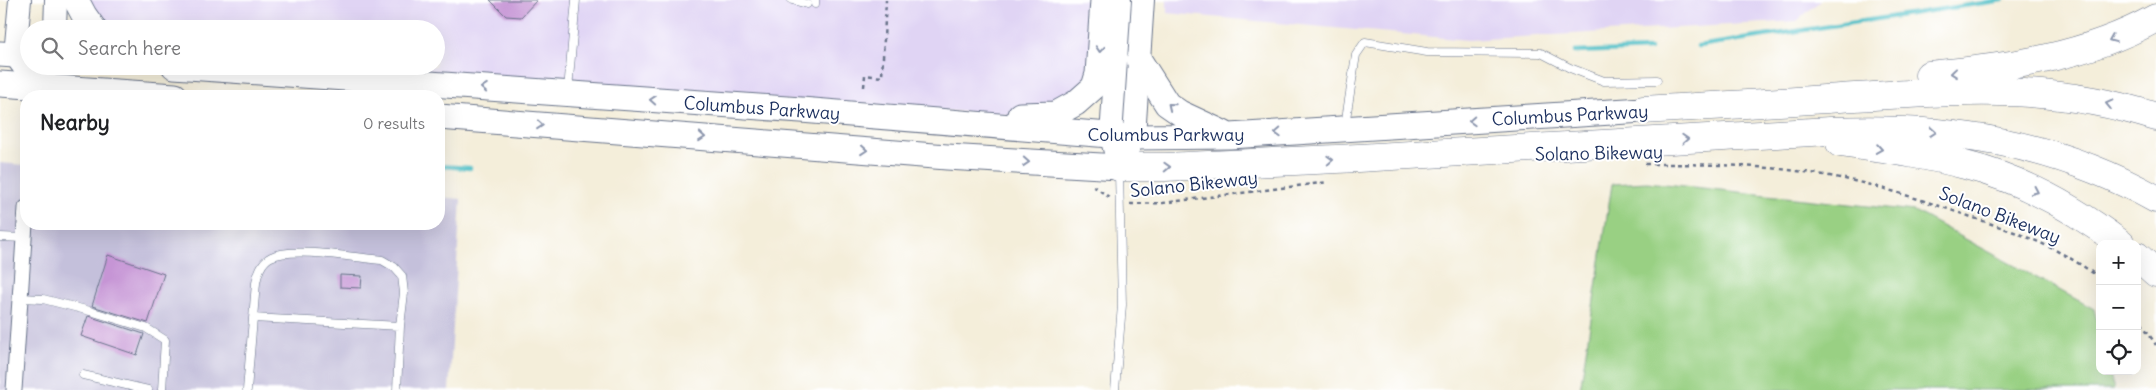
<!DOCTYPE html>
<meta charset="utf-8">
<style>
:root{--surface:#fff;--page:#f6f6f6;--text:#202124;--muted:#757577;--line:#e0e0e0}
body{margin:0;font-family:Delius,sans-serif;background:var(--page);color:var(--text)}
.controls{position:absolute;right:15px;bottom:15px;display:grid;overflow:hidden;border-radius:10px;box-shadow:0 5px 20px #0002}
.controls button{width:45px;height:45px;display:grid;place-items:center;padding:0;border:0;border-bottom:1px solid var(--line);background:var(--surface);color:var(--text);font:25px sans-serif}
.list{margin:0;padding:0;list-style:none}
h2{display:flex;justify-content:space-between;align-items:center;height:65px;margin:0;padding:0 20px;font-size:21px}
h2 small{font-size:16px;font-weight:400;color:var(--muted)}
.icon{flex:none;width:28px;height:28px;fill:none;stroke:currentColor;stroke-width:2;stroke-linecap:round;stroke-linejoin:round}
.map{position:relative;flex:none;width:2156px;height:390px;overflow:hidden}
.search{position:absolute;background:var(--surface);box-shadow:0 5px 20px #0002;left:20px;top:20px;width:425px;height:55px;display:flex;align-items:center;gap:12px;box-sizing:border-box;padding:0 18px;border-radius:28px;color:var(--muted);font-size:19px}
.panel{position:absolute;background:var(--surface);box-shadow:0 5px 20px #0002;left:20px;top:90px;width:425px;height:140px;border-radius:20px}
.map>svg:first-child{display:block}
.built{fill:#e0d4f4}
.industrial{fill:#c4c0db}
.green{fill:#99d083;stroke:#5a8070}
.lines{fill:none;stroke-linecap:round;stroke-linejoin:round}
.stream{stroke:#51c0c7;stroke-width:4.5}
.building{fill:#c695d5}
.service-casing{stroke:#677289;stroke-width:9}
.minor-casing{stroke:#677289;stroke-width:17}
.secondary-casing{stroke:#677289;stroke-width:24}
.primary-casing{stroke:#677289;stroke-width:27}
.motorway-casing{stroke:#677289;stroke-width:29}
.path{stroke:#677289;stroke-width:2.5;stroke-dasharray:4 4;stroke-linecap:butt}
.service{stroke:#fff;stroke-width:8}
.minor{stroke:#fff;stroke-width:15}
.secondary{stroke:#fff;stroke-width:22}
.primary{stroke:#fff;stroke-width:25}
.motorway{stroke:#fff;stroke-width:28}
.oneway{stroke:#8d97ae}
.labels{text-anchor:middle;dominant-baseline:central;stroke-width:4;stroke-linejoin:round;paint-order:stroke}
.street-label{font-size:18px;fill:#1b2f5e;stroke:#fff}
</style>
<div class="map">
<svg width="2156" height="390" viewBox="0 0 2156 390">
<rect width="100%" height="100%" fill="#fff"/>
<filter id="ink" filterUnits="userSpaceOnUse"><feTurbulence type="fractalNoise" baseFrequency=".02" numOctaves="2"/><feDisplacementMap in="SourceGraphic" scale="10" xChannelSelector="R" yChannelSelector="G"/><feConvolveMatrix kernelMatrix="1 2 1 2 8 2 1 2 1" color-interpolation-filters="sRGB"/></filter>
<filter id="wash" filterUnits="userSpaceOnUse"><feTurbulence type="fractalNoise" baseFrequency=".0096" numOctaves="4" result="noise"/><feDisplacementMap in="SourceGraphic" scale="20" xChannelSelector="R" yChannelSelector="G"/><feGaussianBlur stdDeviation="1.12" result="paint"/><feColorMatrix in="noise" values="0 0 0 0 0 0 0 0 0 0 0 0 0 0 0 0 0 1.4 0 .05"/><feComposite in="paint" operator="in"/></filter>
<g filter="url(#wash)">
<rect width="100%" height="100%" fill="#f4eeda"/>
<path class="built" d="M77,0H1103L1092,88L1013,115L241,66H436V29H94Z
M1167,0H1821L1797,21L1468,40L1167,13Z"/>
<path class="industrial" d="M0,163L26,165V224H439V197L461,199L449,390H0Z"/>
<path class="green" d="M1647,182L1914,211L2094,309L2100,334V371H2109L2114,390H1580L1612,184Z"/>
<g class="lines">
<path class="stream" d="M1698,46L2003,0
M1575,52L1650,49
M439,166L470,168"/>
</g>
<g id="blocks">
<path class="building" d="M490,0H537L521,17L506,16Z
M108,255L164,274L148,323L92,306Z
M340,275L362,276L361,288L340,287Z
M88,316L144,334L137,355L81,336Z"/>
</g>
</g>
<g filter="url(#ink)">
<use href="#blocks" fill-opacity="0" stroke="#677289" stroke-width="1"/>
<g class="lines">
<defs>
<path id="service" d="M792,0L807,4
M815,4V0
M568,90L576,0
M1345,125L1356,55L1365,42L1427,52L1541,53L1570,68L1604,81L1657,80
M0,237L24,238
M21,298L43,299L90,311L146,328L165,340L162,390
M253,318L400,326
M83,375L148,390
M247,390L256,283C258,273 261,262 271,257C292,246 357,258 382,260L394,267L402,276L404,293L400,326L397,390
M1115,390L1122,305L1119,172"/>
<path id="minor" d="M14,390L26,208"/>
<path id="secondary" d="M20,0L15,55L37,86L48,66
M55,29L56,0
M1115,152L1111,136L1120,0
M1119,167L1134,137L1143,0"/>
<path id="primary" d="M76,0L84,15L94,29
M0,54L29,56
M1139,60L1167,104L1180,113L1223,133
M174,66L801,110L1134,137L1230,136L1643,110
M0,84L175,96
M1020,115L1056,114L1076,103L1094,87L1098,74L1103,0
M439,117L947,157L1119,167"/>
<path id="motorway" d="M1929,75C2007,68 2086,57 2156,18
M1643,110C1714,106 1785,102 1855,97C1963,91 2051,83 2156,117
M1840,143C1882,149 1924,154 1965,165C2022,179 2075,209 2121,244
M1119,167H1165L1358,158L1830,131C1947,126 2052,141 2156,199
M2137,256L2156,273"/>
</defs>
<use href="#service" class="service-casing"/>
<use href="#minor" class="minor-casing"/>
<use href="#secondary" class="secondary-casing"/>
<use href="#primary" class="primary-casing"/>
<use href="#motorway" class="motorway-casing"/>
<path class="path" d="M864,87L865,75L882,77L886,0
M1645,164C1709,164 1773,165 1835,177C1882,186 1928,202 1974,218C2022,234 2058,247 2100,278
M1093,186L1109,197
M1130,204L1163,203L1328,182
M2137,316L2156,345"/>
<use href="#service" class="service"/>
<use href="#minor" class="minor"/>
<use href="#secondary" class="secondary"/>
<use href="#primary" class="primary"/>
<use href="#motorway" class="motorway"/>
</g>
<defs><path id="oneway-chevron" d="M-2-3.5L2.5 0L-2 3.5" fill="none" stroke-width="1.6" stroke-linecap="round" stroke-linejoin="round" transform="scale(1.25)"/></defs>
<g class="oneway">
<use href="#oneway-chevron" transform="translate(2112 39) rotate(158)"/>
<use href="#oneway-chevron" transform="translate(1100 49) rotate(94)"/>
<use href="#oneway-chevron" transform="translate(1954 73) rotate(174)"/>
<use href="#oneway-chevron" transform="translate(484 88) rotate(-176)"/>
<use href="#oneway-chevron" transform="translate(653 100) rotate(-176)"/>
<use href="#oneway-chevron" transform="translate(2109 104) rotate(-167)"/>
<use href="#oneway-chevron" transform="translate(1171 106) rotate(-141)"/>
<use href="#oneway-chevron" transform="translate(1472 121) rotate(177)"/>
<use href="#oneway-chevron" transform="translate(540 125) rotate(5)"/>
<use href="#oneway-chevron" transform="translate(1933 132) rotate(5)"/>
<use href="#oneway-chevron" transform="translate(1278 133) rotate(177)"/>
<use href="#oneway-chevron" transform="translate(702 137) rotate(5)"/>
<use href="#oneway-chevron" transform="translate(1685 139) rotate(-3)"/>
<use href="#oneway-chevron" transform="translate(1879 149) rotate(9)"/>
<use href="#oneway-chevron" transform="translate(864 150) rotate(5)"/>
<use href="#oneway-chevron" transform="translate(1330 160) rotate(-3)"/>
<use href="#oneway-chevron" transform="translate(1026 162) rotate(4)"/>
<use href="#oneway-chevron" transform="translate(1167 167) rotate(-2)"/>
<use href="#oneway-chevron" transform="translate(2035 191) rotate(25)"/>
</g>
</g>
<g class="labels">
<g class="street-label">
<text transform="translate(762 108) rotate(4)">Columbus Parkway</text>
<text transform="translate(1570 115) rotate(-3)">Columbus Parkway</text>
<text x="1166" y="134">Columbus Parkway</text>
<text transform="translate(1599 153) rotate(-1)">Solano Bikeway</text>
<text transform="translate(1194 184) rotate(-6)">Solano Bikeway</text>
<text transform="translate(2000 215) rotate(21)">Solano Bikeway</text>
</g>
</g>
</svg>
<div class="controls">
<button>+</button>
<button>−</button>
<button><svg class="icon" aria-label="locate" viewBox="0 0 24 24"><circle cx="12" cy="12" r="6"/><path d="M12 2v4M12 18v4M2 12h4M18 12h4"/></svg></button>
</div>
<div class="search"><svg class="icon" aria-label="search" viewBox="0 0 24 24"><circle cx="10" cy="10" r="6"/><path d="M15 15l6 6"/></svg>Search here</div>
<section class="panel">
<h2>Nearby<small>0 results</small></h2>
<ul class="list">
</ul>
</section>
</div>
